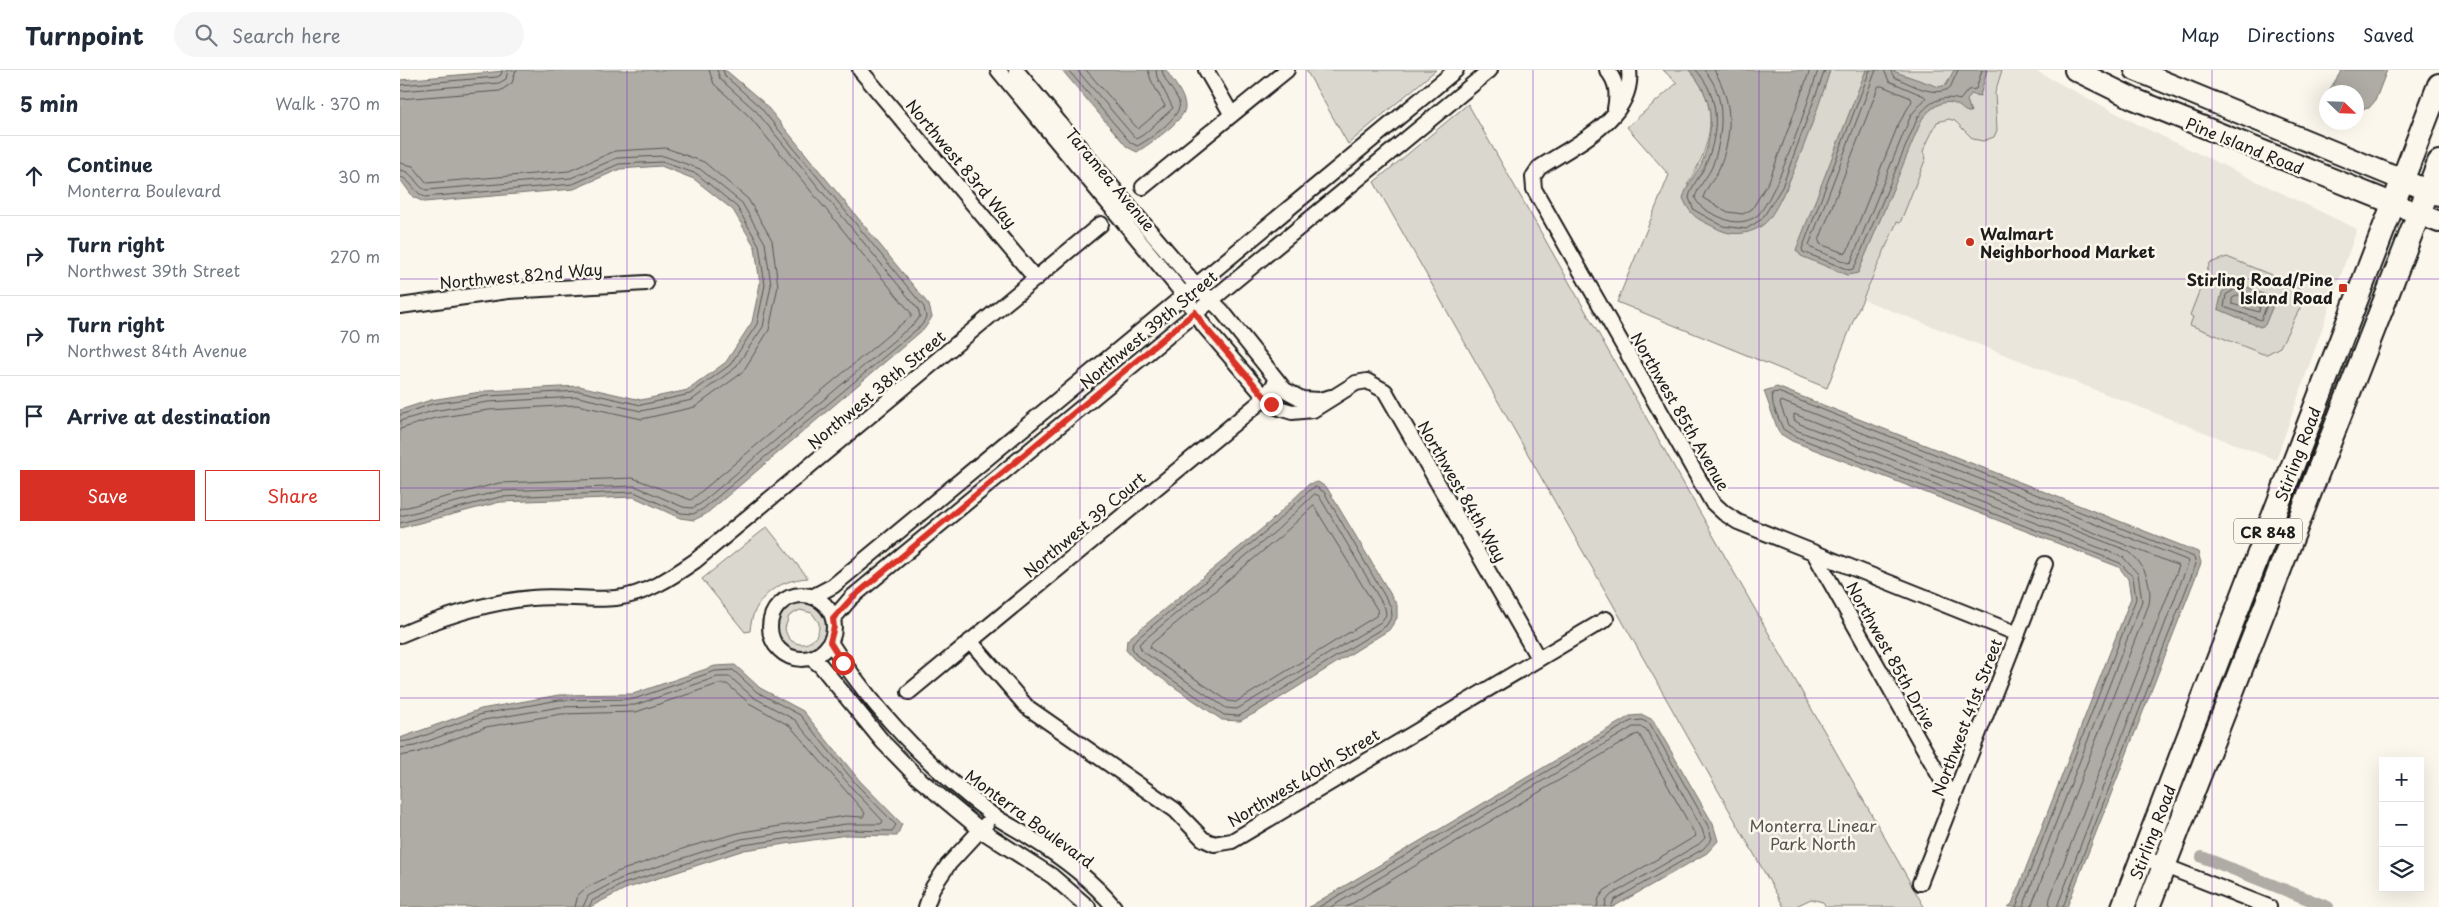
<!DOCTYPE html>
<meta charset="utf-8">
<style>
:root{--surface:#fff;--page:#f6f6f7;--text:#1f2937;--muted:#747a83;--line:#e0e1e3;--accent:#d93025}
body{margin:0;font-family:"Playpen Sans",sans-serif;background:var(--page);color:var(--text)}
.controls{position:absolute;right:15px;bottom:15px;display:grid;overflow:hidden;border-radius:0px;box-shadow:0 5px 20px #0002}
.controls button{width:45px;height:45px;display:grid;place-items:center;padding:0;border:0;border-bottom:1px solid var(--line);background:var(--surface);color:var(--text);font:25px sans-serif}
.compass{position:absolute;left:1919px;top:15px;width:45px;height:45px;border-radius:50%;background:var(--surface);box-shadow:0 5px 20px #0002;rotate:113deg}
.stop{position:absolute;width:15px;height:15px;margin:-11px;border:4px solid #d93025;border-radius:50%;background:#fff}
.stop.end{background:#d93025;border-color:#fff;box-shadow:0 1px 5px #0008}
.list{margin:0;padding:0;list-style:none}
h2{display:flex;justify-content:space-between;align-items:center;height:65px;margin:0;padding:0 20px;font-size:21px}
h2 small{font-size:16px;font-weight:400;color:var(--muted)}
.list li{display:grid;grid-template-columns:32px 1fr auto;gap:15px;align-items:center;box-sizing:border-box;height:80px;padding:0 20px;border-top:1px solid var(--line)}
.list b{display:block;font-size:19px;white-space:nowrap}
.list p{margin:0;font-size:16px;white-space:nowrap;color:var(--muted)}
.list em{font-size:16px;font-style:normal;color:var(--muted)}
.actions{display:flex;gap:10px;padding:15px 20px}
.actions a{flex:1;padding:11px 0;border:1px solid var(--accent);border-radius:0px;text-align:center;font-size:18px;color:var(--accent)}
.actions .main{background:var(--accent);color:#fff}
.icon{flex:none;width:28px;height:28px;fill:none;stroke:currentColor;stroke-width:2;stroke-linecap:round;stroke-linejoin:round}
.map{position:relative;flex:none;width:2039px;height:837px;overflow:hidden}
header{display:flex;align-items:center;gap:30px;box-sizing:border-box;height:70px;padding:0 25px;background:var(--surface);border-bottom:1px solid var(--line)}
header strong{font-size:24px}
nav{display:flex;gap:28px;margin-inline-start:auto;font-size:18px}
.search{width:350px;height:45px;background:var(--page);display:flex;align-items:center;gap:12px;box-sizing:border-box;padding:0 18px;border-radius:28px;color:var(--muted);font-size:19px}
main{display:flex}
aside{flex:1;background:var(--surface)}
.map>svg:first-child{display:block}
.built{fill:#eae6dc}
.green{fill:#dad7ce;stroke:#7b7a75;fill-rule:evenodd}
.water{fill:#afaca5;stroke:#74726e}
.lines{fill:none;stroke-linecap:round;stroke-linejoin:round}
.shore{stroke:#575653;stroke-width:1}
.canal{stroke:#afaca5;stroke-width:12}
.minor-casing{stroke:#1c1c1c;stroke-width:18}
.secondary-casing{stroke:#1c1c1c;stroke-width:24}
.primary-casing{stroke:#1c1c1c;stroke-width:26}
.minor{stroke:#fbf7ec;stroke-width:14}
.secondary{stroke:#fbf7ec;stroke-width:20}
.primary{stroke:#fbf7ec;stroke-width:22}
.route{stroke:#d93025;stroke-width:6}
.grid{fill:none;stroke:#7b2cbf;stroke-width:1;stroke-opacity:0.55}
.poi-dot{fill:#c8321e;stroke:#fbf7ec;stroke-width:2}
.labels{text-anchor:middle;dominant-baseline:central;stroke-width:5;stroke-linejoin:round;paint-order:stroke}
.shield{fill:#fbf7ec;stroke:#5f5e5a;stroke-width:1}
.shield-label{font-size:15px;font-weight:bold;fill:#1c1c1c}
.street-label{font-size:16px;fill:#1c1c1c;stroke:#fbf7ec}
.poi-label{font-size:16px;font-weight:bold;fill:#1c1c1c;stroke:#fbf7ec;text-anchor:start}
.park-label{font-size:16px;fill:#555451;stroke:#fbf7ec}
</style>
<header>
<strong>Turnpoint</strong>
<div class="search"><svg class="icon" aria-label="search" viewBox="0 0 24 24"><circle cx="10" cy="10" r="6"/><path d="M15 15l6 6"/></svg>Search here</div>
<nav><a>Map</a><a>Directions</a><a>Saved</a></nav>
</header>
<main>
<aside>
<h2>5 min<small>Walk · 370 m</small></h2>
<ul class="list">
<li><svg class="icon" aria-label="ahead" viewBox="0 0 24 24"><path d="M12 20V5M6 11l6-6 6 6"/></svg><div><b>Continue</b><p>Monterra Boulevard</p></div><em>30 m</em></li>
<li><svg class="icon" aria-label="right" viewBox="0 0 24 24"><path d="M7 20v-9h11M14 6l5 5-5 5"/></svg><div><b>Turn right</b><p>Northwest 39th Street</p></div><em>270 m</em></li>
<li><svg class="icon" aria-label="right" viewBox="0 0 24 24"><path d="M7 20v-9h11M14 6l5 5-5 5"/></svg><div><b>Turn right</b><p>Northwest 84th Avenue</p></div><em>70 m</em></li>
<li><svg class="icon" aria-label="arrive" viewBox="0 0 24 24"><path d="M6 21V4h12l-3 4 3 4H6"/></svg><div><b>Arrive at destination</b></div></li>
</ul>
<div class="actions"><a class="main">Save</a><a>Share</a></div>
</aside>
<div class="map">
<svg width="2039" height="837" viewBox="0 0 2039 837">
<rect width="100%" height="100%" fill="#fbf7ec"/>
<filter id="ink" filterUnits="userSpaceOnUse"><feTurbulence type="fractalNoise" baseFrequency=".02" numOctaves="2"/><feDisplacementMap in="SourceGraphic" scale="10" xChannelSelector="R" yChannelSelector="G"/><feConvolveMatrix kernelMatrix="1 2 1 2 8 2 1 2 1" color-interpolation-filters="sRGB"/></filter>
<g filter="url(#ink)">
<path class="built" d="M1602,0H1634L1745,58L1957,159L1876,390L1464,230L1497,152L1500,153L1526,88L1523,81L1537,52L1549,49L1555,51L1566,63L1597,60L1595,33Z"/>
<path class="green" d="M906,0H1036L948,74Z
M1263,0H1289C1323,36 1311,77 1287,115L1386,120L1430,0H1602L1595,23L1597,60L1594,67L1583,71L1573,69L1555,51L1549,49L1537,52L1523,81L1526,88L1500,153L1497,152L1454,249L1427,318L1217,232L1269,105L1227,57L1277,13Z
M1068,34L1523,835L1525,837H1426L1423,832L1411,829L1394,837H1384L974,112Z
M1827,187L1896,215L1901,222V236L1880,277L1867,284H1863L1790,255L1793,247L1790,245L1810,193Z
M367,457L408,508C377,510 352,529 350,561L345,562L302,509Z
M406,533C421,538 432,554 423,569C419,576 413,581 405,582C369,587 365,532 406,533ZM400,540L412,543L419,553C421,578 388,582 385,558L389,546Z"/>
<path class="water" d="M116,0H324L328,2L364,33L529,235L532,247L525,258L306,444L294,450L280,448L234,427L100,432L0,458V340L31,330L87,321L179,316L241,330L288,320L326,292L352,252L360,214L355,177L333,140L294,109L261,96L220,99L174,119L24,132L13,127L0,109V10Z
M662,0H766C772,10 786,26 785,38C784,51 748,75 737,82L727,77Z
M1289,0H1430C1422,28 1384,138 1364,154C1351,164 1334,167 1318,159C1299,149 1292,149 1283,128C1287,115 1295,106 1301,94C1316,61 1314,26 1289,0Z
M1466,0H1490L1539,17L1546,15L1554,0H1587L1580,26L1571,24L1567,30L1571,42C1565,43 1563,38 1557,35C1543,27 1530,39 1522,49L1461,196L1458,203L1447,205L1401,186L1396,180Z
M1942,0H1987L1975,31L1969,38L1957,40L1956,22H1928Z
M1834,214H1841L1872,228L1874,233L1865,255L1860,257L1818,239L1822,222Z
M1377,317L1798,482L1801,493L1667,837H1608L1612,834L1731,528L1728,509L1719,497L1392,371L1379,363L1364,321Z
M918,412L927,418L997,535V548L989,560L859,641L840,651L822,650L734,589L726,580L727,570L870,452L909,414Z
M335,595L360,618L403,641L460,711L502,754L497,766L447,765L344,780L225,819L190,837H0V668L81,639L159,625L233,624L315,596Z
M1243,645L1253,650L1313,754L1318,771L1307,783L1213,837H909L1230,646Z"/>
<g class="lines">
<path class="shore" d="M668,0L730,72L737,76C748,71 784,45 779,32C775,21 764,12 762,0
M677,0L736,69L743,65L773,38L757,7L756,0
M686,0L738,59L765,36L751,10L748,0
M1296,0C1321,27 1319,62 1306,94C1301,106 1291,115 1289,128L1294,140L1323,156L1346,159L1362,149L1382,117L1425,0
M1304,0C1328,25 1323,67 1312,97C1307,108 1298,116 1295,128C1300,139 1311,143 1322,148C1333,154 1348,153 1358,145C1376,127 1410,28 1418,0
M1314,0C1334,33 1333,66 1318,101C1314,110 1306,117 1303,128L1328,142L1343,144L1352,139L1369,111L1410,0
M1470,0L1402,179L1403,182L1449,200L1453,199L1456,194L1518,47C1529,31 1542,25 1560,30L1568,20L1576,19L1582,0
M1476,0L1409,175L1411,178L1448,193L1451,192L1511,45L1526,28L1524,26L1489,11L1484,0
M1490,0L1494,7C1511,14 1533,28 1550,18L1558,0
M0,15L97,7L101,5L102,0
M1479,16H1482L1511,28L1512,31L1498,55L1447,182L1444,183L1420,174L1419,171Z
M0,21L99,13L106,9L108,0
M0,29L100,21L112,13L116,0
M0,93L13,96L27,113L169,101L215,81L266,78L304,92L348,129L372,170L378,216L369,260L342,303L295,337L242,349L177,335L89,340L35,348L0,359
M0,100C14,101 15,116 26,120L171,108L217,88L264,86L300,99L342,133L365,173L371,215L363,257L335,298L292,330L241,341L178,327L88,332L33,341L0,351
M0,107C10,108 14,123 25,127L173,114L219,94L262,92L297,104L337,137L359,175L365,215L357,254L330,295L290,324L241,335L179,321L87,326L32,334L0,345
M1836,219L1868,232L1861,250L1824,237L1826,225Z
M1838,225L1860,235L1859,242L1832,234V229Z
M916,417L924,422L991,537L992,546L986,556L839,646L824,645L737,586L732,578L733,572L873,455L911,419Z
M915,424L919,426L985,538L986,545L981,552L837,639L826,638L742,581L739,574L877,460Z
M914,436L978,541L976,546L836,632L828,631L750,578L751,574L881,466Z
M0,439L99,413L233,408L291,430L511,246V243L350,47L314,14L309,0
M0,446L100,421L235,416L283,437L292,438L300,434L517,251L520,246L518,239L356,41L320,9L317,0
M0,453L100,427L234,422L281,443L293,444L303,439L522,255L526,247L524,237L360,37L325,6L323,0
M0,672L13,670L82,644L159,630L234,629L315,601L333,600L357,622L400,645L456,714L496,755L492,761L447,760L343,775L223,814L192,831L189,837
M0,678L15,676L84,650L160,637L235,635L317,607H330L353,627L395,650L452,718L483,751L481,754H446L341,769L220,809L188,826L183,837
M0,686L16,683L86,657L161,644L236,642L318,614H327L349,633L390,656L465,743L463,747L445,746L342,762L288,777L217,802L186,818L178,825L175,837
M919,837L1231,651L1242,650L1250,654L1308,756L1312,769L1303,779L1214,830L1211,837
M931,837L1233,657H1241L1246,659L1302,759L1305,768L1299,774L1211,825L1206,831L1205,837
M946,837L1235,665L1239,664L1296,766L1205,820L1199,828L1197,837
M1616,837L1736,529L1733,507L1720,493L1394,366L1383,359L1373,335L1372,323L1378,322L1794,487L1796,494L1663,837
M1623,837L1742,531L1738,504L1723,487L1396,360L1388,355L1380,334L1381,331L1789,491L1657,837
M1631,837L1749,534C1753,514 1743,490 1726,480L1400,354L1394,350V344L1779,496L1650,828L1649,837"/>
<path class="canal" d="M1802,787L1928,837"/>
<defs>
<path id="minor" d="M460,0L636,209
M598,0L784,225L804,256L857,318L871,334L882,339L892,342L913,340L956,313L967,311L985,321L1138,588
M616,0L713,118L796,215L822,241L885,320L902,329L919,330L931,327
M806,0L832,45
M1207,0C1217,12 1218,23 1215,39
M1229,0C1235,49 1173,75 1139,98L1133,107L1134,119L1312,432L1324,443L1338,452L1618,564
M743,117L887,0
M0,236L108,221L246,213
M1414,483L1553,730
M370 557a32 32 0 1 1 64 0a32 32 0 1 1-64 0Z
M412,527L433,516L1056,0
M433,549L451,528L1090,0
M0,565C42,547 86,532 132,528C160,525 188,531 216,528C245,525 272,507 295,491L701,154
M570,571L627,637L775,740L803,769L814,774L832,771L1206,549
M430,572C472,638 528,696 590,743C602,752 617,759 629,767C660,786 691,809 714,837
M411,588L421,596L483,672L517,707L582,761L652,806L688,837
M509,622L865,328L877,310
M1742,787L1869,837
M1520,813L1645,494
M526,837L533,817L548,795L586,754"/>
<path id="secondary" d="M1675,0L1734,29L2039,152
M1735,0L2039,125"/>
<path id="primary" d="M1723,837L2039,15
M1748,837L2039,92"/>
</defs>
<use href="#minor" class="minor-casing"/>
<use href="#secondary" class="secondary-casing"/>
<use href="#primary" class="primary-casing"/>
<use href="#minor" class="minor"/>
<use href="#secondary" class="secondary"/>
<use href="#primary" class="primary"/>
</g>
</g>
<g class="lines" filter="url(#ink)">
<path class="route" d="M443,593L430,572L434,557L433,549L452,528L795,242L804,256L871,334"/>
</g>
<path class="grid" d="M227,0V837M453,0V837M680,0V837M906,0V837M1133,0V837M1359,0V837M1586,0V837M1812,0V837M0,209H2039M0,418H2039M0,628H2039"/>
<g class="poi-dot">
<circle cx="1570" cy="172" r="5"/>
<rect x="1938" y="213" width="10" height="10" rx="2.5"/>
</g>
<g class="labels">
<rect class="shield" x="1834" y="448.5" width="68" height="25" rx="4"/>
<g class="shield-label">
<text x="1868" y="461">CR 848</text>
</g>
<g class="street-label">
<text transform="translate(1845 75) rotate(22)">Pine Island Road</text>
<text transform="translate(562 93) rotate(50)">Northwest 83rd Way</text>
<text transform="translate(711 109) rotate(50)">Taramea Avenue</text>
<text transform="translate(121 205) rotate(-5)">Northwest 82nd Way</text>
<text transform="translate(748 259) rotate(-40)">Northwest 39th Street</text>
<text transform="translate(476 319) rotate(-40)">Northwest 38th Street</text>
<text transform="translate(1281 341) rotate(60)">Northwest 85th Avenue</text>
<text transform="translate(1897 384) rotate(-69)">Stirling Road</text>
<text transform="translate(1063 421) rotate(60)">Northwest 84th Way</text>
<text transform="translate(684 454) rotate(-40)">Northwest 39 Court</text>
<text transform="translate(1492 585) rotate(61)">Northwest 85th Drive</text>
<text transform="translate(1566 647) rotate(-69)">Northwest 41st Street</text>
<text transform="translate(903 707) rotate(-31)">Northwest 40th Street</text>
<text transform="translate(630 748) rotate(36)">Monterra Boulevard</text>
<text transform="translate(1752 762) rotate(-69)">Stirling Road</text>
</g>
<g class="poi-label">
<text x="1580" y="163">Walmart<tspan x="1580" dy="18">Neighborhood Market</tspan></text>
<text x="1933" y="209" text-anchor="end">Stirling Road/Pine<tspan x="1933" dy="18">Island Road</tspan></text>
</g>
<g class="park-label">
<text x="1413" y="755">Monterra Linear<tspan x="1413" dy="18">Park North</tspan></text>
</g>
</g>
</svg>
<div class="controls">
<button>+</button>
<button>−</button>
<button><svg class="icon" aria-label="layers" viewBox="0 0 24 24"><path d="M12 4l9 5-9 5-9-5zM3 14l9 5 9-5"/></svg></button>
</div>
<svg class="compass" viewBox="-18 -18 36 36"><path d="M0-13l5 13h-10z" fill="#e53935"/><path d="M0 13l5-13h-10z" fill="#747a83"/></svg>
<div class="stop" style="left:443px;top:593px"></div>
<div class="stop end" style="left:871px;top:334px"></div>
</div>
</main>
